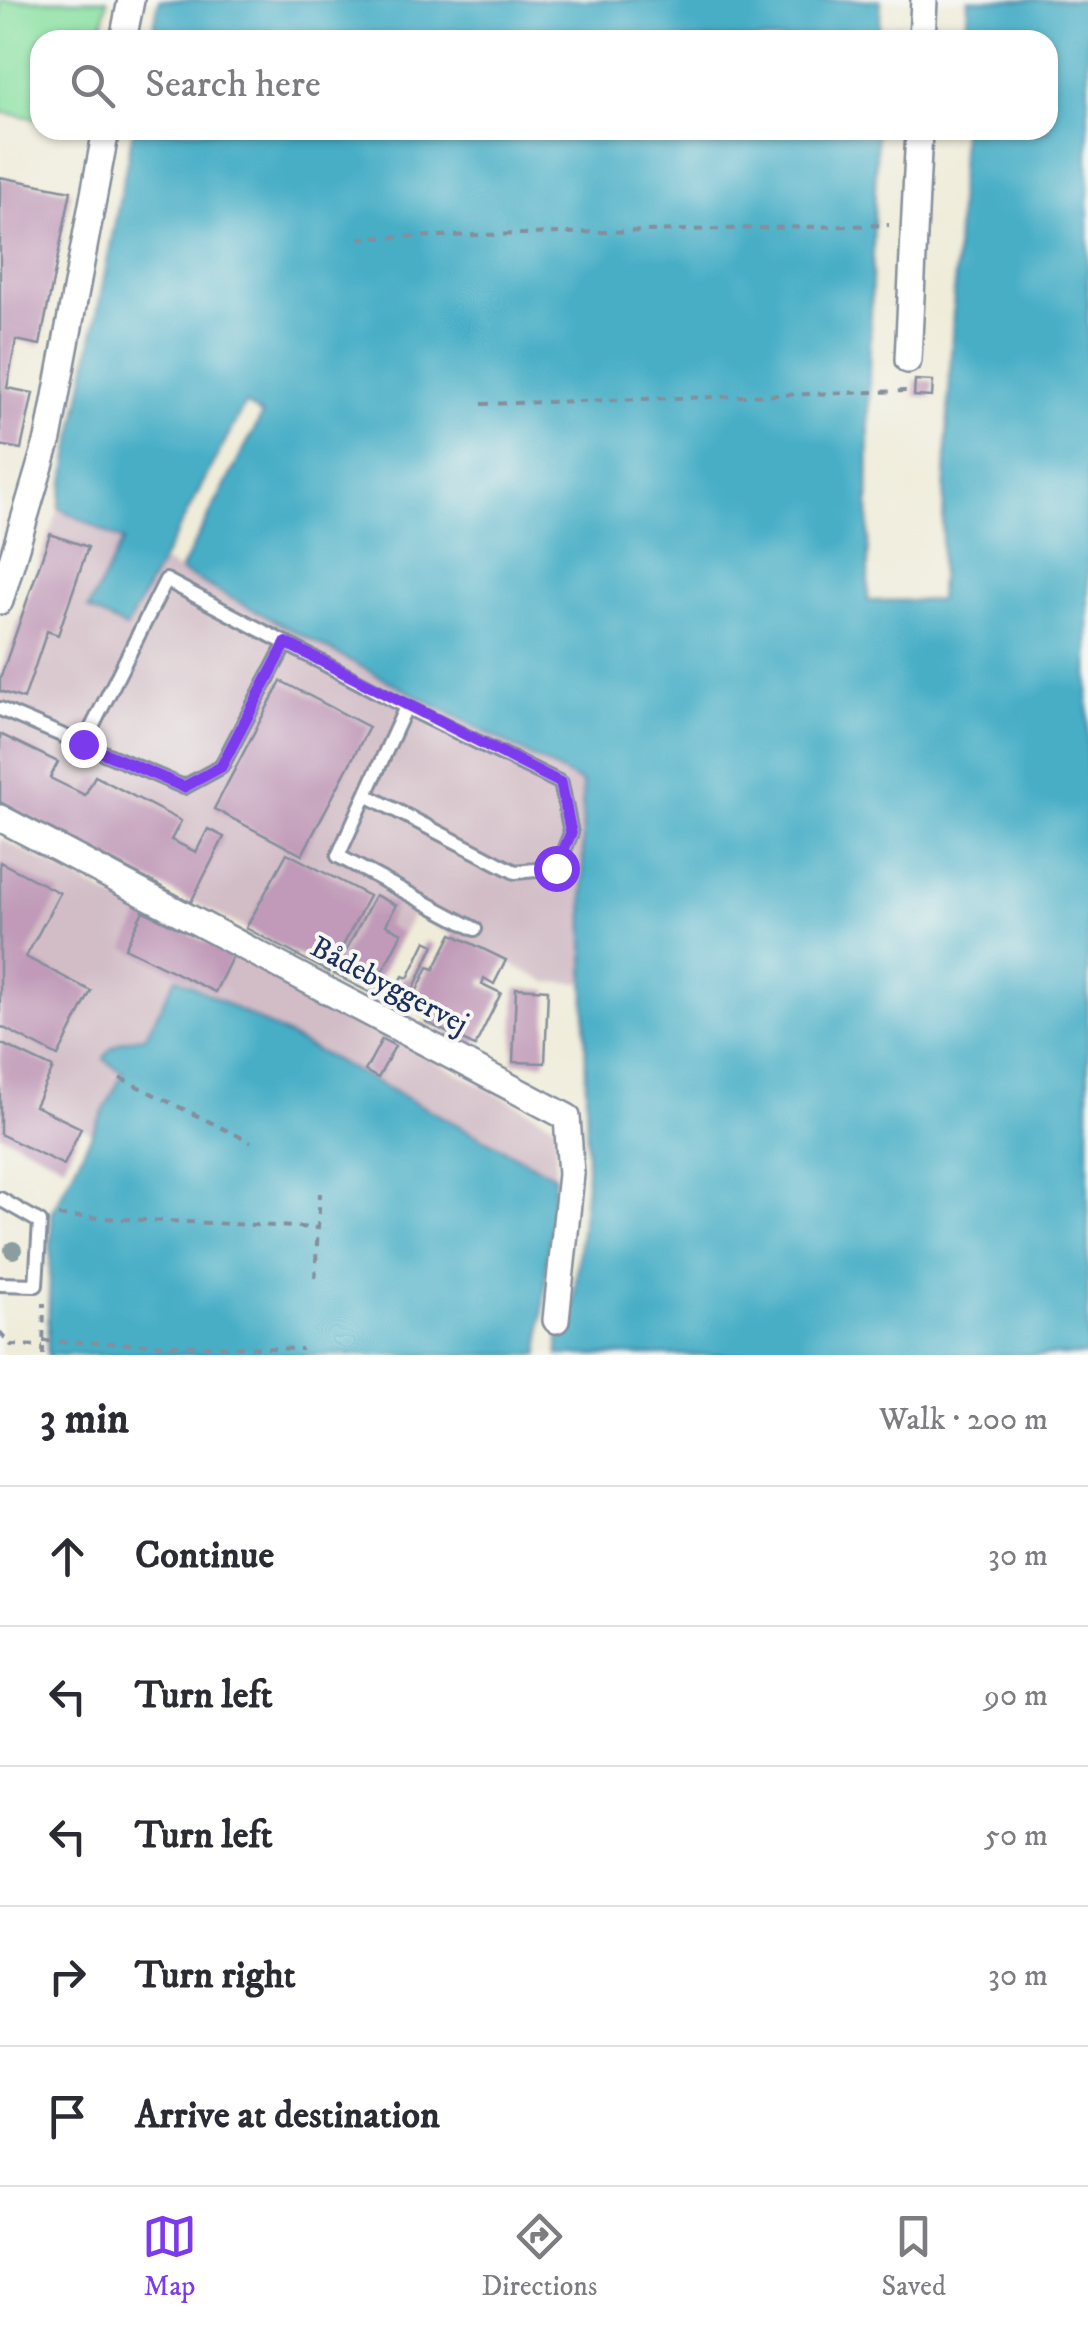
<!DOCTYPE html>
<meta charset="utf-8">
<style>
:root{--surface:#fff;--page:#f7f7f7;--text:#2b2b33;--muted:#7c7c81;--line:#e1e1e2;--accent:#7c3aed}
body{margin:0;font-family:"IM FELL DW Pica",serif;background:var(--page);color:var(--text)}
.stop{position:absolute;width:30px;height:30px;margin:-22px;border:8px solid #7c3aed;border-radius:50%;background:#fff}
.stop.end{background:#7c3aed;border-color:#fff;box-shadow:0 2px 10px #0008}
.list{margin:0;padding:0;list-style:none}
h2{display:flex;justify-content:space-between;align-items:center;height:130px;margin:0;padding:0 40px;font-size:42px}
h2 small{font-size:32px;font-weight:400;color:var(--muted)}
.list li{display:grid;grid-template-columns:65px 1fr auto;gap:30px;align-items:center;box-sizing:border-box;height:140px;padding:0 40px;border-top:2px solid var(--line)}
.list b{display:block;font-size:38px;white-space:nowrap}
.list em{font-size:32px;font-style:normal;color:var(--muted)}
.icon{flex:none;width:55px;height:55px;fill:none;stroke:currentColor;stroke-width:2;stroke-linecap:round;stroke-linejoin:round}
.map{position:relative;flex:none;width:1088px;height:1355px;overflow:hidden}
.search{position:absolute;background:var(--surface);box-shadow:0 2px 8px #0004;left:30px;right:30px;top:30px;height:110px;display:flex;align-items:center;gap:25px;box-sizing:border-box;padding:0 35px;border-radius:30px;color:var(--muted);font-size:38px}
.sheet{height:830px;background:var(--surface)}
nav{display:flex;justify-content:space-around;align-items:center;box-sizing:border-box;height:140px;border-top:2px solid var(--line);background:var(--surface);font-size:28px;color:var(--muted)}
nav a{display:grid;justify-items:center;gap:5px}
nav .on{color:var(--accent)}
.map>svg:first-child{display:block}
.industrial{fill:#d2bdc6}
.green{fill:#8be1a3;stroke:#538880;stroke-width:2.5}
.water{fill:#47aec6;stroke:#316e92;stroke-width:2.5}
.building{fill:#c09ab8}
.lines{fill:none;stroke-linecap:round;stroke-linejoin:round}
.lane-casing{stroke:#858e9c;stroke-width:18}
.street-casing{stroke:#858e9c;stroke-width:30}
.path{stroke:#858e9c;stroke-width:4;stroke-dasharray:8 8;stroke-linecap:butt}
.lane{stroke:#fff;stroke-width:12}
.street{stroke:#fff;stroke-width:25}
.tree{fill:#8a9d9f}
.route{stroke:#7c3aed;stroke-width:12}
.labels{text-anchor:middle;dominant-baseline:central;stroke-width:8;stroke-linejoin:round;paint-order:stroke}
.street-label{font-size:30px;fill:#1b2f5e;stroke:#f6f6f2}
</style>
<div class="map">
<svg width="1088" height="1355" viewBox="0 0 1088 1355">
<rect width="100%" height="100%" fill="#f6f6f2"/>
<filter id="ink" filterUnits="userSpaceOnUse"><feTurbulence type="fractalNoise" baseFrequency=".01" numOctaves="2"/><feDisplacementMap in="SourceGraphic" scale="20" xChannelSelector="R" yChannelSelector="G"/><feConvolveMatrix kernelMatrix="1 2 1 2 8 2 1 2 1" color-interpolation-filters="sRGB"/></filter>
<filter id="wash" filterUnits="userSpaceOnUse"><feTurbulence type="fractalNoise" baseFrequency=".0048" numOctaves="4" result="noise"/><feDisplacementMap in="SourceGraphic" scale="40" xChannelSelector="R" yChannelSelector="G"/><feGaussianBlur stdDeviation="2.25" result="paint"/><feColorMatrix in="noise" values="0 0 0 0 0 0 0 0 0 0 0 0 0 0 0 0 0 1.4 0 .05"/><feComposite in="paint" operator="in"/></filter>
<g filter="url(#wash)">
<rect width="100%" height="100%" fill="#efecd9"/>
<path class="industrial" d="M59,508L123,541L89,608L126,628L161,561L582,783L584,983L547,982L413,915L371,993L0,802V673Z
M0,838L141,913L143,911L233,955L556,1125L555,1176L177,977L145,1037L128,1038L104,1059L123,1072L92,1133L35,1106L0,1043Z"/>
<path class="green" d="M0,0H107L100,40H40V119L0,112Z"/>
<path class="water" d="M159,0H881L879,40H151Z
M968,0H1088V1355H558L560,1329L571,1328L587,1172L582,783L180,571L262,415L245,404L126,628L88,609L123,541L59,508L133,130H877L869,375L868,601L939,600L962,130H1048V40H966Z
M176,977L555,1176L539,1355H47L52,1212L123,1073L104,1059C111,1043 129,1038 145,1037Z"/>
<g id="blocks">
<path class="building" d="M0,177L71,191L40,345L16,340L7,388L33,393L21,449L0,445Z
M915,380L933,381L932,397L914,396Z
M50,534L88,547L58,635L47,631L24,699L0,691V679Z
M281,681L369,727L302,855L214,809Z
M0,734L58,762L50,778L85,795L95,776L181,821L171,840L196,852L208,829L224,837L191,902L0,802Z
M287,853L369,896L329,972L246,928Z
M0,862L60,893L26,957L91,991L58,1056L0,1026Z
M375,895L396,905L386,925L402,933L371,993L334,974Z
M143,911L233,955L215,992L125,948Z
M452,934L506,960L494,984L484,978L482,984L501,993L475,1046L426,1022L432,1008L413,999L428,967L434,969Z
M426,941L434,945L403,1011L389,1004L403,976L408,978Z
M516,988L548,990L545,1063L513,1062Z
M382,1039L395,1046L378,1078L365,1071Z
M0,1043L53,1068L35,1106L81,1128L64,1165L0,1134Z"/>
</g>
</g>
<g filter="url(#ink)">
<use href="#blocks" fill-opacity="0" stroke="#858e9c" stroke-width="2.5"/>
<g class="lines">
<defs>
<path id="lane" d="M0,709L184,787L221,767L286,643
M83,745L166,580L406,707L338,856L475,929
M366,795L515,872L557,868L571,833L561,783L406,707
M0,1199L40,1222L36,1285L0,1284"/>
<path id="street" d="M123,40L131,0
M922,40L924,0
M908,360L919,130
M0,601L48,439L106,130
M0,818L567,1117L571,1174L556,1320"/>
</defs>
<use href="#lane" class="lane-casing"/>
<use href="#street" class="street-casing"/>
<path class="path" d="M372,39L391,40
M359,238L889,225
M482,404L907,391V386
M120,1078L251,1142
M58,1216L318,1228
M315,1278L320,1193
M0,1332L11,1345L43,1346
M43,1341L302,1349
M43,1355L44,1303"/>
<use href="#lane" class="lane"/>
<use href="#street" class="street"/>
</g>
<circle class="tree" cx="13" cy="1250" r="9"/>
</g>
<g class="lines" filter="url(#ink)">
<path class="route" d="M83,744L184,787L221,767L286,643L561,783L571,833L556,868"/>
</g>
<g class="labels">
<g class="street-label">
<text transform="translate(389 986) rotate(28)">Bådebyggervej</text>
</g>
</g>
</svg>
<div class="stop" style="left:556px;top:868px"></div>
<div class="stop end" style="left:83px;top:744px"></div>
<div class="search"><svg class="icon" aria-label="search" viewBox="0 0 24 24"><circle cx="10" cy="10" r="6"/><path d="M15 15l6 6"/></svg>Search here</div>
</div>
<section class="sheet">
<h2>3 min<small>Walk · 200 m</small></h2>
<ul class="list">
<li><svg class="icon" aria-label="ahead" viewBox="0 0 24 24"><path d="M12 20V5M6 11l6-6 6 6"/></svg><div><b>Continue</b></div><em>30 m</em></li>
<li><svg class="icon" aria-label="left" viewBox="0 0 24 24"><path d="M17 20v-9H6M10 6l-5 5 5 5"/></svg><div><b>Turn left</b></div><em>90 m</em></li>
<li><svg class="icon" aria-label="left" viewBox="0 0 24 24"><path d="M17 20v-9H6M10 6l-5 5 5 5"/></svg><div><b>Turn left</b></div><em>50 m</em></li>
<li><svg class="icon" aria-label="right" viewBox="0 0 24 24"><path d="M7 20v-9h11M14 6l5 5-5 5"/></svg><div><b>Turn right</b></div><em>30 m</em></li>
<li><svg class="icon" aria-label="arrive" viewBox="0 0 24 24"><path d="M6 21V4h12l-3 4 3 4H6"/></svg><div><b>Arrive at destination</b></div></li>
</ul>
</section>
<nav>
<a class="on"><svg class="icon" aria-label="map" viewBox="0 0 24 24"><path d="M3 6l6-2 6 2 6-2v14l-6 2-6-2-6 2zM9 4v14M15 6v14"/></svg>Map</a>
<a><svg class="icon" aria-label="directions" viewBox="0 0 24 24"><path d="M12 3l9 9-9 9-9-9zM9 14v-3h6M13 9l2 2-2 2"/></svg>Directions</a>
<a><svg class="icon" aria-label="saved" viewBox="0 0 24 24"><path d="M7 4h10v16l-5-4-5 4z"/></svg>Saved</a>
</nav>
